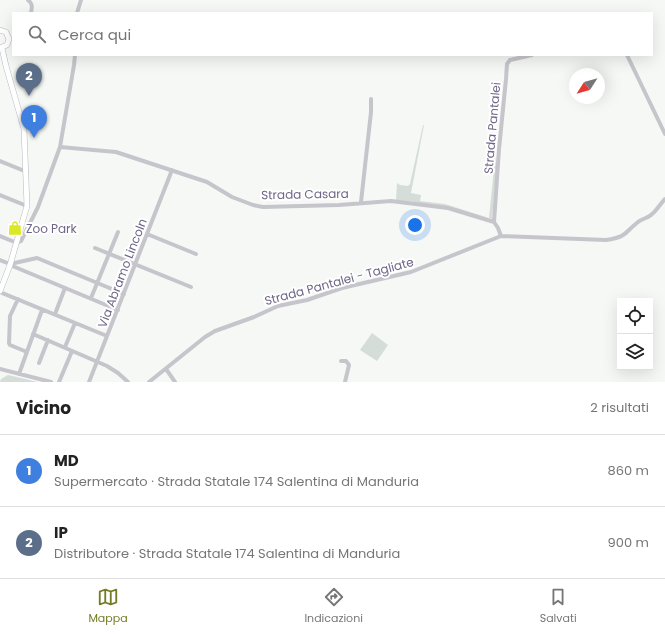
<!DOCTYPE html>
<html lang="it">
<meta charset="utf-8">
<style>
:root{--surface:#fff;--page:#f6f6f6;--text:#222;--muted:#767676;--line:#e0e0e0;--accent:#757b23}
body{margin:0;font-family:Poppins,sans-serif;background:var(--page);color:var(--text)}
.controls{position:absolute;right:12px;bottom:12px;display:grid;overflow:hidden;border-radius:0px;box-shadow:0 4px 16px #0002}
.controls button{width:36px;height:36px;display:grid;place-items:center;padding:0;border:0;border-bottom:1px solid var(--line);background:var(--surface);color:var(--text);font:20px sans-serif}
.compass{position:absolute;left:569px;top:68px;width:36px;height:36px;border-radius:50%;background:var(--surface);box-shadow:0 4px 16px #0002;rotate:234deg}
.you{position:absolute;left:415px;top:225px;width:14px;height:14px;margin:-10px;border:3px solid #fff;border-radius:50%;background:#1a73e8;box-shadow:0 0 0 6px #1a73e833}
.badge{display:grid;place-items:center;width:26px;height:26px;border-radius:50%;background:var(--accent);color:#fff;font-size:13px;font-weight:700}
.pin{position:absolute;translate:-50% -33px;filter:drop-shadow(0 1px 2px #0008)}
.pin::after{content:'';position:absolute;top:21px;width:14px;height:12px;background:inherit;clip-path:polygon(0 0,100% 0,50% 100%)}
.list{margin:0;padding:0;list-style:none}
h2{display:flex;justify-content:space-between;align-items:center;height:52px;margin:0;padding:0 16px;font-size:17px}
h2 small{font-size:13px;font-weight:400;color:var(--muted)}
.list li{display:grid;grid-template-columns:26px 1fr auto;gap:12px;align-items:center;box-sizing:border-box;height:72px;padding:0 16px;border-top:1px solid var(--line)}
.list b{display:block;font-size:15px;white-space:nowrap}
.list p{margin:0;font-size:13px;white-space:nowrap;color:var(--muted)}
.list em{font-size:13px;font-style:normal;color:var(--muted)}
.icon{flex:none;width:22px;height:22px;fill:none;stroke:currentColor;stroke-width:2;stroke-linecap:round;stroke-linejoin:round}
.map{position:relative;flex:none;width:665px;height:382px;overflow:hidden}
.search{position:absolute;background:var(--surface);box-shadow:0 4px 16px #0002;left:12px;right:12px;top:12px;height:44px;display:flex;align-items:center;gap:10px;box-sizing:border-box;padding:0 14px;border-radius:0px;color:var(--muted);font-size:15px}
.sheet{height:196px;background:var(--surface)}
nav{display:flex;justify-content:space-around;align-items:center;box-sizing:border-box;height:56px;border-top:1px solid var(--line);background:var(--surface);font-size:11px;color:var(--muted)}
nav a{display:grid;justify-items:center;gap:2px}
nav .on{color:var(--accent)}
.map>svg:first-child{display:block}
.green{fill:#d4ddd8}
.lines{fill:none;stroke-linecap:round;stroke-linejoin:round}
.major-casing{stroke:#bab8c0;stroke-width:6}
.minor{stroke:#c7c5cc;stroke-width:4}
.major{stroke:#fff;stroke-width:5}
.labels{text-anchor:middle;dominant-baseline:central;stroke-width:4;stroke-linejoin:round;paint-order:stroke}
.street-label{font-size:12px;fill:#6f6687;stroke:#fff}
.poi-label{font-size:12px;fill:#6f6687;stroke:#fff;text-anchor:start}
</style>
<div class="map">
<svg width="665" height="382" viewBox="0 0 665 382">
<rect width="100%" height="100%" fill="#f5f8f5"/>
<path class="green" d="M423,125H424L411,193L421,195L420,201L445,204L489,218L495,158L497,162L492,219L447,207L415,203L412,201L411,202L396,200L397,183L400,185L408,186L410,184Z
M372,333L388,345L377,361L360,350Z
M8,375L38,382H0L1,379Z"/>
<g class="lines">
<defs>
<path id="major" d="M0,30L6,32L9,39L7,45L0,48
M0,291L10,265L27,206L24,129L6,66L2,48"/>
</defs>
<use href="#major" class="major-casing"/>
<path class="minor" d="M28,0C33,4 32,7 31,13
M77,13L81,0
M627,55L665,134
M60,147L116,152L207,182L232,197L253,205L263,207L339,205L391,201L448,208L494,222L498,228L501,236
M0,161L27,172
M0,195L27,206
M361,202L371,112V99
M494,222L499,149L506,79L507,64L510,60L532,55
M147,234L196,254
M0,236L17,243L21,241L38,207L60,147L74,65L75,55
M95,248L191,287
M0,260L10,264L37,258L124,294
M10,265L118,310
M0,292L107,336
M91,298L118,232
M18,299L10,316L9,343L10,345L27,352
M55,314L65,288
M33,334L107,366L118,373L128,382
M65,347L75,323
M341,361H346L349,365L345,382
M39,363L48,340
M0,369L51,382
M166,369L175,382
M19,374L42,310
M59,382L72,351
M89,382L172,170
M149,382L205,337L215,331L254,317L278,306L307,300L342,288L411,272L501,236L606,240C627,237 624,233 638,222C643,218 649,218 652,214C657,210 660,204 665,199"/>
<use href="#major" class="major"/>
</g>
<defs>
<symbol id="shop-bare" viewBox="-9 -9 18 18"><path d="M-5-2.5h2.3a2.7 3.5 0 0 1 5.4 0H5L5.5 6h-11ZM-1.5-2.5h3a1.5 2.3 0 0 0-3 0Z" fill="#dbe825" stroke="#fff" stroke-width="2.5" paint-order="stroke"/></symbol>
</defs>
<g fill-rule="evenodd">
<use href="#shop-bare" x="5" y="218" width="20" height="20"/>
</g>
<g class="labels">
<g class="street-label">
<text transform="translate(492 128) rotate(-85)">Strada Pantalei</text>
<text transform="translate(305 194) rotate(-1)">Strada Casara</text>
<text transform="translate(122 273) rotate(-69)">Via Abramo Lincoln</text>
<text transform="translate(339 281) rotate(-15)">Strada Pantalei - Tagliate</text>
</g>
<g class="poi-label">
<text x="26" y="228">Zoo Park</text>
</g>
</g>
</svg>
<div class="controls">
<button><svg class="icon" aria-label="locate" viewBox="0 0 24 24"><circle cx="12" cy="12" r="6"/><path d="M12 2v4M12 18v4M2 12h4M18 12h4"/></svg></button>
<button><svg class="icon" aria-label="layers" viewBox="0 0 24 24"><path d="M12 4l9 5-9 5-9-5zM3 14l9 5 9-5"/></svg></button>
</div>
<svg class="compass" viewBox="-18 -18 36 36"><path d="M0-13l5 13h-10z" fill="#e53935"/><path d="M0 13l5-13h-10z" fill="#767676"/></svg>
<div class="you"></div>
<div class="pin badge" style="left:34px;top:138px;background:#3f7fe0">1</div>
<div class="pin badge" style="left:29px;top:96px;background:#5c6f8a">2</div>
<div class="search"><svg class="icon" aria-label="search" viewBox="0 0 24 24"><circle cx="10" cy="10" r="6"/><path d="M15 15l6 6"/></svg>Cerca qui</div>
</div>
<section class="sheet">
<h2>Vicino<small>2 risultati</small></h2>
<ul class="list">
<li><span class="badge" style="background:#3f7fe0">1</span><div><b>MD</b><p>Supermercato · Strada Statale 174 Salentina di Manduria</p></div><em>860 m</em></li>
<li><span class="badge" style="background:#5c6f8a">2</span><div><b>IP</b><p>Distributore · Strada Statale 174 Salentina di Manduria</p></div><em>900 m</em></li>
</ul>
</section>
<nav>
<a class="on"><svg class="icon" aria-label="map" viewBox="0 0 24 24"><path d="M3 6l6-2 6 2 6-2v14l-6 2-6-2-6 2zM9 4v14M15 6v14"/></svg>Mappa</a>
<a><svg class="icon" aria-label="directions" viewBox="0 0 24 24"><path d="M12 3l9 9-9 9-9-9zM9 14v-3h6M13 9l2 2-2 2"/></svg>Indicazioni</a>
<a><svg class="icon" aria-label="saved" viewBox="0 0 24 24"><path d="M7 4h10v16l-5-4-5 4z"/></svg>Salvati</a>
</nav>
